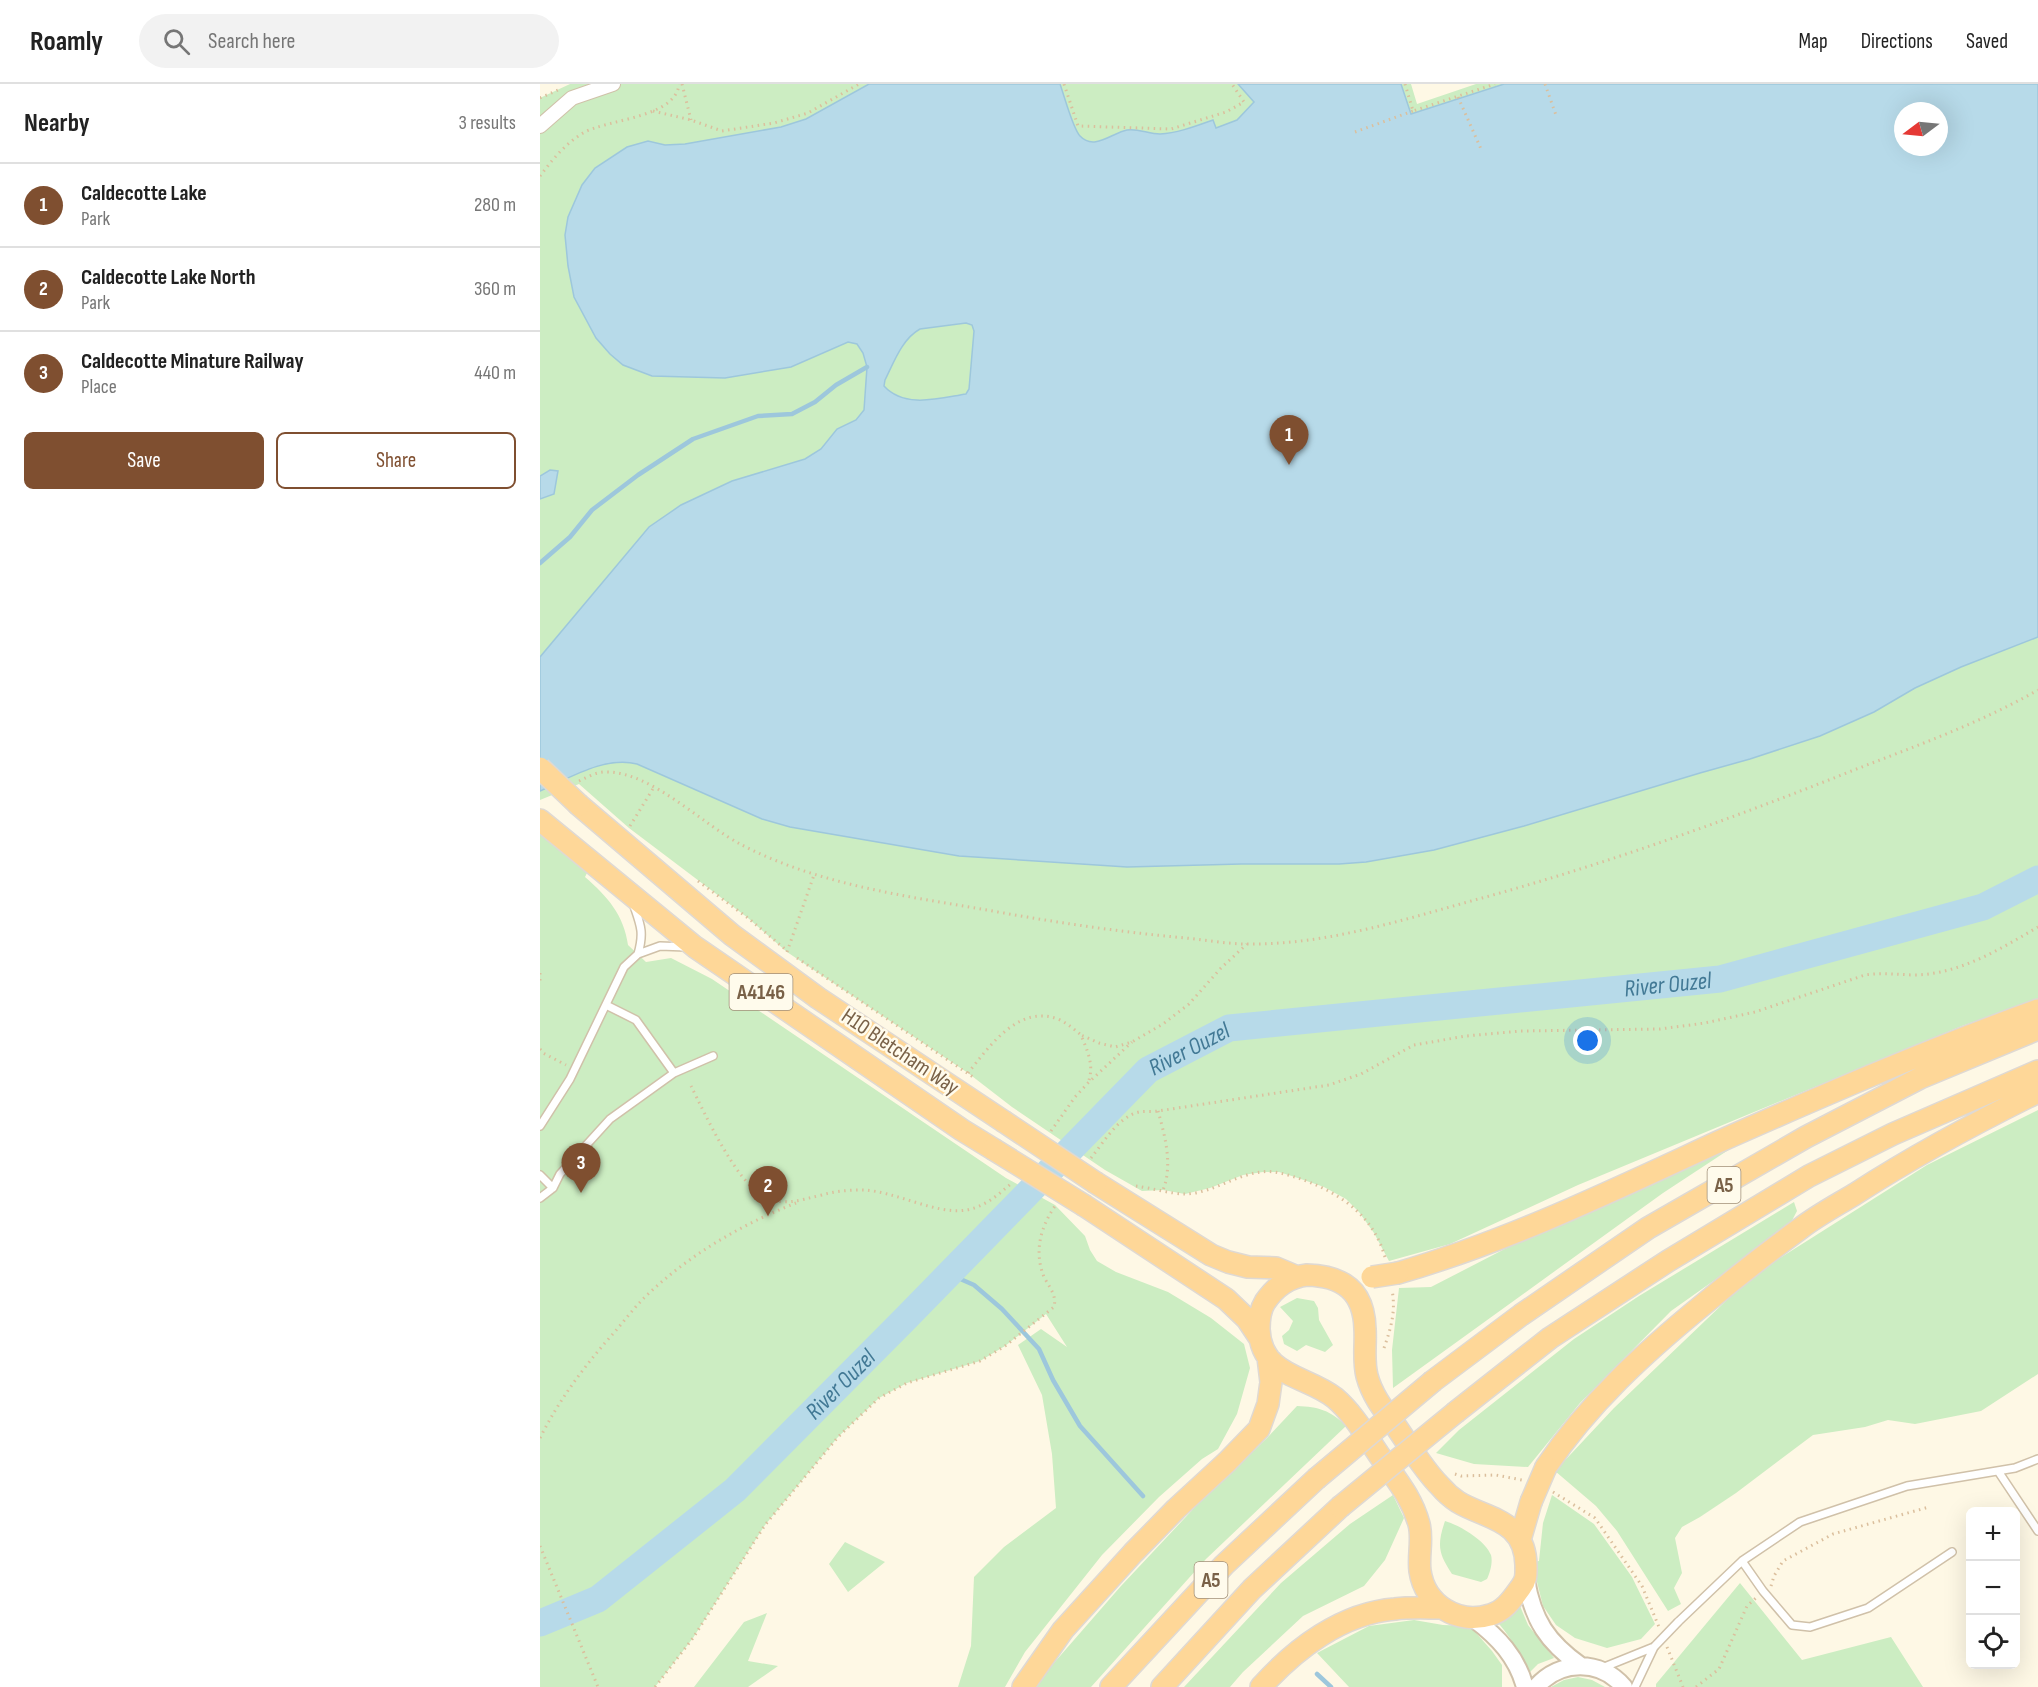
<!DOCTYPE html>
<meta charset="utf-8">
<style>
:root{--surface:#fff;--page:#f2f2f2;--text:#222;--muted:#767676;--line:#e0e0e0;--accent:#7f4f30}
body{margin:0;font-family:"Sofia Sans Condensed",sans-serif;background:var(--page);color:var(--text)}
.controls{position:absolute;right:18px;bottom:18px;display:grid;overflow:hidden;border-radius:9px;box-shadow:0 6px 24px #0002}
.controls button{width:54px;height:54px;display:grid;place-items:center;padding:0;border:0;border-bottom:2px solid var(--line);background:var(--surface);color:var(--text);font:30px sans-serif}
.compass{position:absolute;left:1354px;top:18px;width:54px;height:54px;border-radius:50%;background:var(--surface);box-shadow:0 6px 24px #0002;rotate:254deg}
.you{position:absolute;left:1048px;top:957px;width:21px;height:21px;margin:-15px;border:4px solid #fff;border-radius:50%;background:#1a73e8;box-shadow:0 0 0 9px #1a73e833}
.badge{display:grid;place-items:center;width:39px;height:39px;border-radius:50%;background:var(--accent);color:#fff;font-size:20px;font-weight:700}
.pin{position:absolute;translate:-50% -50px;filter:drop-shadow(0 2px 3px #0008)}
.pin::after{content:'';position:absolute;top:32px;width:21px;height:18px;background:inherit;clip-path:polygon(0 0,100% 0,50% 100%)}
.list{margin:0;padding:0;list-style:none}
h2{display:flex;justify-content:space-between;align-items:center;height:78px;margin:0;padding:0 24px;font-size:26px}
h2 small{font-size:20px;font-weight:400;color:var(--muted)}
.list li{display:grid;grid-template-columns:39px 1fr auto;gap:18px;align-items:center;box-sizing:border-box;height:84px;padding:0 24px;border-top:2px solid var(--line)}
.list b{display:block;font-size:22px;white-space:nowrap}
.list p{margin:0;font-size:20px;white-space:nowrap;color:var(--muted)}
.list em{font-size:20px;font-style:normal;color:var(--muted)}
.actions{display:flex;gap:12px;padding:18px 24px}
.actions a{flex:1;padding:14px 0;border:2px solid var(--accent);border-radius:9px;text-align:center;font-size:21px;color:var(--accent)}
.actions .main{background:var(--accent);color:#fff}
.icon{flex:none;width:33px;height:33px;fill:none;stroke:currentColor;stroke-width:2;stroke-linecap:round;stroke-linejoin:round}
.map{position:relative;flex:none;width:1498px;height:1603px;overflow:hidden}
header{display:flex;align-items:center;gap:36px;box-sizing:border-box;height:84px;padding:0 30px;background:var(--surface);border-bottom:2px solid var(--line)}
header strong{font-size:28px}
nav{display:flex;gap:33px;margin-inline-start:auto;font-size:21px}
.search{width:420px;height:54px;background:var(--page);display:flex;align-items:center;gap:15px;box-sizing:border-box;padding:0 21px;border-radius:33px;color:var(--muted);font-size:22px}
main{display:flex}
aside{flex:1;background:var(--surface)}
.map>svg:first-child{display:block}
.green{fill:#ccedc2;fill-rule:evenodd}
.water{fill:#b7dae9;stroke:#9dc7dc;stroke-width:1.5;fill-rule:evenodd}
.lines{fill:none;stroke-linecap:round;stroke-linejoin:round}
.stream{stroke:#9dc7dc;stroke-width:4.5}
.river{stroke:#b7dae9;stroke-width:27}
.service-casing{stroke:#d0c1a9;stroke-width:10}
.minor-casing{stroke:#d0c1a9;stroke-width:16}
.tertiary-casing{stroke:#d0c1a9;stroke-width:20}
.trunk-casing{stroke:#dfd9d3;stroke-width:24}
.path{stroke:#dbbf9d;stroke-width:3;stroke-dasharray:1.5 4.5;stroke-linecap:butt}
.service{stroke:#fff;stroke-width:7}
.minor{stroke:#fff;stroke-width:14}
.tertiary{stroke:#fff;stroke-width:16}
.trunk{stroke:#fed798;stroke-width:21}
.service-bridge-casing{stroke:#d0c1a9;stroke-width:10;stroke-linecap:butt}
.trunk-bridge-casing{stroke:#dfd9d3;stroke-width:24;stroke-linecap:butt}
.service-bridge{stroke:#fff;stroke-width:7}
.trunk-bridge{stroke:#fed798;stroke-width:21}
.labels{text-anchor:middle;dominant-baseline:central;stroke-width:5;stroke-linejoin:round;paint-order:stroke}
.shield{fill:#fffbec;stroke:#a18f78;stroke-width:1.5}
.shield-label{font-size:21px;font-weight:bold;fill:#796147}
.street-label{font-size:22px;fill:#796147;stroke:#fffbec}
.water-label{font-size:24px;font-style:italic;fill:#427995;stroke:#fffbec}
</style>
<header>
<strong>Roamly</strong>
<div class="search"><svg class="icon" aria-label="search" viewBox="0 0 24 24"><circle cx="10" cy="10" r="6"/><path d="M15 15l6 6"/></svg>Search here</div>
<nav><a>Map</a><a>Directions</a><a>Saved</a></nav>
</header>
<main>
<aside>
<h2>Nearby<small>3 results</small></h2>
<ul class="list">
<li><span class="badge">1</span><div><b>Caldecotte Lake</b><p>Park</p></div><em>280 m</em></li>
<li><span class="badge">2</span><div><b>Caldecotte Lake North</b><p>Park</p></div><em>360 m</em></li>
<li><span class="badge">3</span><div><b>Caldecotte Minature Railway</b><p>Place</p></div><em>440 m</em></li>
</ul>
<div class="actions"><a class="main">Save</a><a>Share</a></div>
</aside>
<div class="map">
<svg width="1498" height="1603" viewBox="0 0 1498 1603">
<rect width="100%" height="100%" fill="#fef8e5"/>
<path class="green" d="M30,0H871L877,20L936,0H1498V915L1422,942L1038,1101L910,1160L849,1177L834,1149L819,1128L806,1115L784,1103L758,1094L739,1088H723L703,1091L670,1104L645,1110L623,1106L602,1107L565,1086L472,1023L428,989L247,868L208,834L89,744L39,700L0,716V14ZM1363,27H1399V63H1363Z
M0,736L52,779L45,793C67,812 84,831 88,861L106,878L131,874L172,895L466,1094L515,1121L545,1152L550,1166L557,1177L576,1188L628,1208L671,1234L704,1260L710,1284L697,1330L678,1365L662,1375L619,1413L562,1471L485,1568L465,1603H418L431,1562L434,1493L464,1463L516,1424L512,1370L502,1311L478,1261L501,1245L527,1263L506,1230L465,1262L440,1277L367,1299L339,1314L298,1353L225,1441L153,1554L115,1603H0Z
M1498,1026V1290L1441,1327L1375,1340L1348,1336L1325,1343L1273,1351L1196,1409L1160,1433L1142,1443L1135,1454L1142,1489L1134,1504L1141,1520L1128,1527L1077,1447L1056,1422L1015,1387L1074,1324L1213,1191L1387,1081Z
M1193,1063L1123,1109L853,1304L852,1266L859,1204L891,1203L994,1150Z
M1254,1118L1257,1127L1248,1144L1131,1227L1040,1319L988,1383L934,1380L896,1369L919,1346L1034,1255L1099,1212Z
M757,1214L774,1217L778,1224L779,1236L793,1261L785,1268L766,1261L757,1267L744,1260L742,1252L749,1246L753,1237L740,1223Z
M757,1322C779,1323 790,1326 806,1342L666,1475L551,1603H493L581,1502L657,1421L727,1354Z
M853,1411L864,1434L845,1476L824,1502L763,1532L703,1588L690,1603H644L741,1499L810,1440Z
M1012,1411L1054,1440L1092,1493L1115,1540L1101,1555L1067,1564L1035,1554L1016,1541L1003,1522L992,1478L999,1477L1003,1439Z
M905,1437C919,1441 945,1456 951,1471C953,1478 950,1489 947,1495L941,1498L912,1490C898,1469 897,1461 905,1437Z
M305,1458L345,1478L308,1508L289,1480Z
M1200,1499L1262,1576L1351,1553L1383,1603H1116V1600Z
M977,1515L988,1541L1014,1574L998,1580L987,1591C979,1567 971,1553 954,1534Z
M227,1529L208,1577L238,1582L208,1603H154L204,1538Z
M874,1536L903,1541L930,1542L952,1567L962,1581V1603H809L777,1569L829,1542Z
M1038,1593L1052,1596L1065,1603H1011L1024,1596Z"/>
<path class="water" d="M329,0H520C524,11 533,45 540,52C554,67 572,49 587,46C597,44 609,50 620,50C638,49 656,42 673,36L676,44L697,36L714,18L698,0H861L871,30L964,0H1498V553L1421,583L1375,604L1334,628L1280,652L1210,675L1160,689L984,742L894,766L826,778L799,780H701L587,783L419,772L250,743L222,735L97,680C64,672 30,694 0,707V573L109,443L141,421L192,397L265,375L281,365L297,345L316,336L324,326L327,283L323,269L317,260L308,258L251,283L185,294L112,292L83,281L70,270L56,254L34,213L28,182L25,151L28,133L42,101L55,84L87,63L108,57L125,61L145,60L241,43L266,35ZM1363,27H1399V63H1363ZM426,239L432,241L434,247L429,305L426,310C400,314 365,325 344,302L345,296C354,278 362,255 380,245Z
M10,386L18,387L14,410L0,415V392Z"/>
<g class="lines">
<path class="stream" d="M0,479L30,453L52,426L98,391L153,355L218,332L252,330L275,318L296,301L327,283
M409,1190L434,1201L462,1225L499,1265L513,1296L540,1342L603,1412
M777,1590L791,1603"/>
<path class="river" id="s1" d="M0,1539L58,1515L195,1406L367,1233L608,986L689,944L1180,895L1443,823L1498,795"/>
<defs>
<path id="service" d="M94,822C101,842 104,849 98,870L120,862L146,863
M66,921L96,936L134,989
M0,1042L30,995L84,883L98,870
M0,1091L13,1104
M0,1114L13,1104L20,1090L70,1035L134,989L173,972
M1458,1387L1498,1447
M1202,1477L1223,1507L1252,1541L1270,1543L1328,1524L1412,1468
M1138,1538L1202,1477L1260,1438L1367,1402L1475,1384L1498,1375
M1062,1584L1114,1563
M1095,1603L1114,1563"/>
<path id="minor" d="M0,42L32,14L73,0"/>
<path id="tertiary" d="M986,1496C993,1536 1007,1558 1041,1582
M934,1535C958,1553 977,1573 985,1603
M996,1603C1020,1576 1060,1575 1084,1603"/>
<path id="trunk" d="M39,721L192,851L278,914L463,1037
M0,736L155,863L422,1046L453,1065
M556,1099L671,1171L688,1178L708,1183L736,1184L755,1192
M545,1122L686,1215L707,1235L719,1253
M858,1189C969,1157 1074,1106 1178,1058C1284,1011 1390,965 1498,926
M767,1191C803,1192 824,1207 825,1245C826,1261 823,1276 827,1292C832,1311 843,1325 855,1341C869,1361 883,1385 900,1402C905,1408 912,1414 918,1418C946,1435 985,1435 986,1481C986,1490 987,1495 981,1503C973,1514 965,1527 950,1531C918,1541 885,1521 880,1487C878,1471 883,1455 879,1440C872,1415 859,1399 844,1378C829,1357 815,1331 795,1314C766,1291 721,1293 719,1245C719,1236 720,1226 725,1218C735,1203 749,1193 767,1191Z
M893,1297L981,1231L1108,1144L1266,1053L1380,994L1498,945
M916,1328L1010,1254L1128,1177L1269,1092L1353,1050L1498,987
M1006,1383C1048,1320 1105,1268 1164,1220C1195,1194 1228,1168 1261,1144C1278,1131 1297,1121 1315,1110C1374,1072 1435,1039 1498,1008
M980,1456L991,1418
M483,1603L523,1546L593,1469L636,1425L687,1378L719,1345L728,1320L731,1298L728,1273
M571,1603L684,1481L776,1395
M622,1603L712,1505L800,1423
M721,1603C755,1565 802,1529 855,1525C870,1523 886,1524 901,1524"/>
</defs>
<use href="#service" class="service-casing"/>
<use href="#minor" class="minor-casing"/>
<use href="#tertiary" class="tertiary-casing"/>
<use href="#trunk" class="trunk-casing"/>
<path class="path" d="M142,0L151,36
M524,0L538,42L631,45L686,28L704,18L692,0
M865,0L873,27L955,0
M1005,0L1017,34
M918,13L941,65
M0,14L18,6
M113,27L151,36L182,47L234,39L268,29L319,0
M815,48L873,27
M0,92C12,76 25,60 43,49C67,35 136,34 139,0
M39,697C48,693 57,687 68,688C113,689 163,741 202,761C277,800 364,812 447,826C513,838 579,848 646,854C666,856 687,860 707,860C788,861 865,835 942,814C1069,779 1191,735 1314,686C1376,662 1440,639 1498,606
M90,742L114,703
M158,797L208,834L245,865
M247,868L274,791
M257,874L436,995
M0,889V899
M0,965L3,969L26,981
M428,989C449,963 478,920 518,935C527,939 534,945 541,951
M549,996C554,980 547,966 541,951L559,959L575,963L592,958L623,940L649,920L681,884L707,860
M151,1002C165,1030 194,1093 220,1110C242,1124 259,1116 282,1111C295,1107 309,1106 323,1106C355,1107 396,1131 426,1126C445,1123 459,1110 473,1098
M618,1027C625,1052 633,1081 623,1106
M511,1047L535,1013L548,999L592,958
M551,1074C564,1058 578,1033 599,1028C605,1027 612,1028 618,1027L789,1001L821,990L874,961L926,952L981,947L1120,945L1165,939L1215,928L1325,891C1343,888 1359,891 1377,891C1422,889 1460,865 1498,843
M596,1102C611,1104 631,1110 646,1110C672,1109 695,1091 721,1088C734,1086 748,1091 761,1095C800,1109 833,1131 845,1173
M844,1264C851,1244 856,1227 852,1206
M0,1354C19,1316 43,1284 71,1252C82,1240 92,1226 104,1214C147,1172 200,1141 256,1119
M915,1390L921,1392L956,1391L982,1396
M1013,1408L1055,1434L1102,1502L1119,1543
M0,1462L58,1603
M1231,1502L1234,1492L1243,1477L1293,1450L1389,1423
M1127,1563L1143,1603
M115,1603L153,1554L225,1441L298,1353L339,1314L367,1299L440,1277L465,1262L514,1223C517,1211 509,1203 504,1193C494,1168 500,1144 515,1122
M1156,1603L1179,1585L1207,1522L1216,1514"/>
<use href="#service" class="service"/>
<use href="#minor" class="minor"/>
<use href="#tertiary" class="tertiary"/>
<use href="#trunk" class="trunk"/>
<defs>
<path id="service-bridge" d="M1114,1563L1138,1538"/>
<path id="trunk-bridge" d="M0,684L39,721
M463,1037L556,1099
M453,1065L545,1122
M832,1193L858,1189
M776,1395L893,1297
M991,1418L1006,1383
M800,1423L916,1328"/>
</defs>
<use href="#service-bridge" class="service-bridge-casing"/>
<use href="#trunk-bridge" class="trunk-bridge-casing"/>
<use href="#service-bridge" class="service-bridge"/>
<use href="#trunk-bridge" class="trunk-bridge"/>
</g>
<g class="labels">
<g class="shield">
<rect x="189.5" y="890" width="63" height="36" rx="4.5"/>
<rect x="1167.5" y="1083" width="33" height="36" rx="4.5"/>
<rect x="654.5" y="1478" width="33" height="36" rx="4.5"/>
</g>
<g class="shield-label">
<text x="221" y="908">A4146</text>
<text x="1184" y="1101">A5</text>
<text x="671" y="1496">A5</text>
</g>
<g class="street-label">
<text transform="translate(360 968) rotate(34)">H10 Bletcham Way</text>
</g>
<g class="water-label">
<text stroke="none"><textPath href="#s1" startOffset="1359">River Ouzel</textPath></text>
<text stroke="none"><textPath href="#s1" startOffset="873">River Ouzel</textPath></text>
<text stroke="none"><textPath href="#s1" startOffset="387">River Ouzel</textPath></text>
</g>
</g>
</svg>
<div class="controls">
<button>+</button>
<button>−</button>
<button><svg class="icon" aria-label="locate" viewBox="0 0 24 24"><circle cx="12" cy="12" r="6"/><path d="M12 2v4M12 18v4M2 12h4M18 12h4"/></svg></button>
</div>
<svg class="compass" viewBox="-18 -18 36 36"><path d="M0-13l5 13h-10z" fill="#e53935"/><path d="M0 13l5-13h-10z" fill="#767676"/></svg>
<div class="you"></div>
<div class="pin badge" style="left:749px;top:381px">1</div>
<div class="pin badge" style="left:228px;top:1132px">2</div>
<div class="pin badge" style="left:41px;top:1109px">3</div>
</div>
</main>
